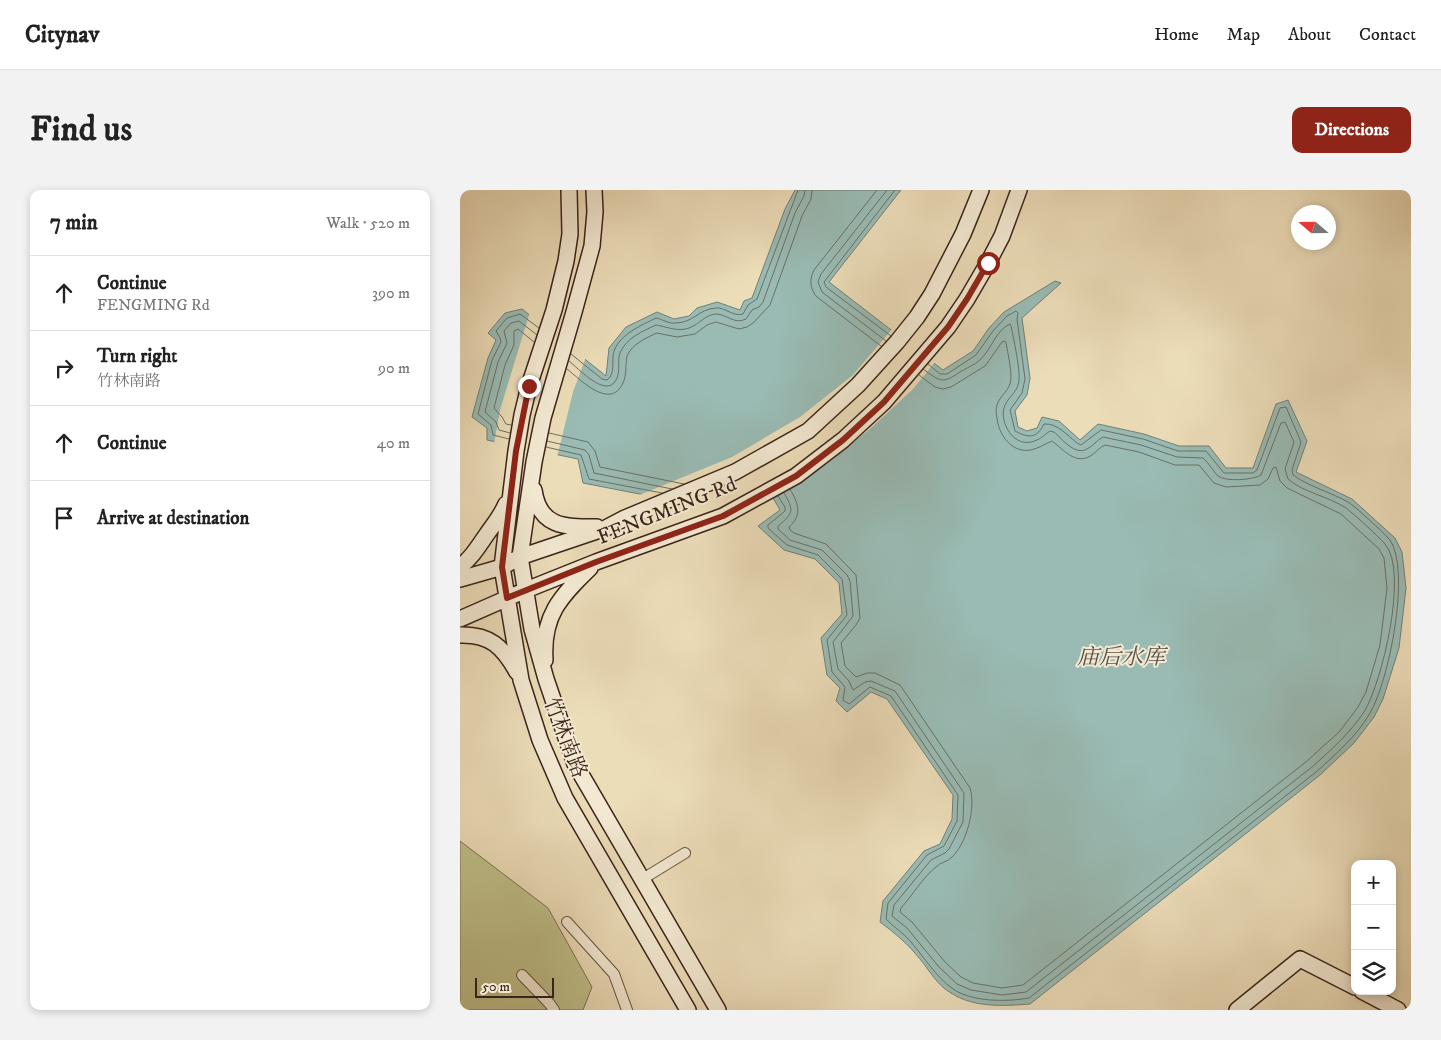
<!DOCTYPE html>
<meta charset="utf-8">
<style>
:root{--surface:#fff;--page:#f2f2f2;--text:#222;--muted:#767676;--line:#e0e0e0;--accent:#8f2418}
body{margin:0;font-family:"IM FELL DW Pica","Noto Serif SC",serif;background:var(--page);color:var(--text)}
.controls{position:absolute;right:15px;bottom:15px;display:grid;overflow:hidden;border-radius:10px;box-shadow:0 2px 8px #0003}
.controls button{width:45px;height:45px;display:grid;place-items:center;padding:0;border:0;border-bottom:1px solid var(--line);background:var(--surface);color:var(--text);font:25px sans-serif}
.compass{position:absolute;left:831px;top:15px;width:45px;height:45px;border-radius:50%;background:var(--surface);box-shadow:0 2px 8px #0003;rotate:290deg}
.scale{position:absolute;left:15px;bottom:12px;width:79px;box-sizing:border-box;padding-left:5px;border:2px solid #3b2419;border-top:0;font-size:14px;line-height:18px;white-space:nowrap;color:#3b2419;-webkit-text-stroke:4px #f3e9d2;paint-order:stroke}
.stop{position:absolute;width:15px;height:15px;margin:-11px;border:4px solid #8f2418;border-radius:50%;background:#fff}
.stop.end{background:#8f2418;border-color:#fff;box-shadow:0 1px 5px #0008}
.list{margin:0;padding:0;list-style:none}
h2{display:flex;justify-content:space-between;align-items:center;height:65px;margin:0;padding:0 20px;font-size:21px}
h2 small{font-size:16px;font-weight:400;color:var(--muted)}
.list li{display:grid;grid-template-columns:32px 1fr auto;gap:15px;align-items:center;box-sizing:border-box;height:75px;padding:0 20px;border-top:1px solid var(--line)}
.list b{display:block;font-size:19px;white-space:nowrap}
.list p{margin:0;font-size:16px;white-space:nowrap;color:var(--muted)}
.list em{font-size:16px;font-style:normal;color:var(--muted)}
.icon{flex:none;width:28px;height:28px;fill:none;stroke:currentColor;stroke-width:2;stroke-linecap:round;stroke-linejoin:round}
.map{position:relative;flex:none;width:951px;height:820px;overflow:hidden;border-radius:10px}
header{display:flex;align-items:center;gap:30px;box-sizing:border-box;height:70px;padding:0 25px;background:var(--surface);border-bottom:1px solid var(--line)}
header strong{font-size:24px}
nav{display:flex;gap:28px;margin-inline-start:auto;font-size:18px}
.intro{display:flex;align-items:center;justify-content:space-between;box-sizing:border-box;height:120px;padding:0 30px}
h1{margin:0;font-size:35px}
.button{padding:12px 22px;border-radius:10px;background:var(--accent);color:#fff;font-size:18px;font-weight:700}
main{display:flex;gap:30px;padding:0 30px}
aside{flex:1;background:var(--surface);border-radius:10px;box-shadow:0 2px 8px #0003}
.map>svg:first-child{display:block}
.green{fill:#bfbf8a;stroke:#7d7252}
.water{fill:#99bbb4;stroke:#737f76}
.pier{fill:#ecddb9}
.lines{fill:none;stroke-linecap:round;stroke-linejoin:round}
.shore{stroke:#6a7066;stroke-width:1}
.street-casing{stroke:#675241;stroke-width:12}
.secondary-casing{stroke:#3b2419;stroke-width:18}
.street{stroke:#f3e9d2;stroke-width:10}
.secondary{stroke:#f3e9d2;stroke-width:15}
.route{stroke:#8f2418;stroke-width:6}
.labels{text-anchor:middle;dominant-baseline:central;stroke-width:4;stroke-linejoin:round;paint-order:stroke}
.street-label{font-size:21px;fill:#3b2419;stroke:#f3e9d2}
.water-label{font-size:22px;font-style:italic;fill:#575148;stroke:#f3e9d2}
</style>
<header>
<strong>Citynav</strong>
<nav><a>Home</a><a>Map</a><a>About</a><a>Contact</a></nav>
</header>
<div class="intro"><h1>Find us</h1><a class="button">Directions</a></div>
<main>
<aside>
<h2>7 min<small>Walk · 520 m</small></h2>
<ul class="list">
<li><svg class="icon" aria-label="ahead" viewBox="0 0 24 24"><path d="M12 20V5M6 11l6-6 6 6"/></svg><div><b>Continue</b><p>FENGMING Rd</p></div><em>390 m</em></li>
<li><svg class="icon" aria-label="right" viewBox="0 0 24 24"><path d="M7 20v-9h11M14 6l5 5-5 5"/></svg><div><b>Turn right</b><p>竹林南路</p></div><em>90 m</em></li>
<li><svg class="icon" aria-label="ahead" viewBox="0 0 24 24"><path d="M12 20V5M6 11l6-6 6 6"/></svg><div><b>Continue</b></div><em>40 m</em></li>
<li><svg class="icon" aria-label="arrive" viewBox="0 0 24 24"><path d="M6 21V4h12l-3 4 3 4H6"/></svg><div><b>Arrive at destination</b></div></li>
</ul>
</aside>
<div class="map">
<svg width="951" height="820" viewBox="0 0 951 820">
<rect width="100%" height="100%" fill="#ecddb9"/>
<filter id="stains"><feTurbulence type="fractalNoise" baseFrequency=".004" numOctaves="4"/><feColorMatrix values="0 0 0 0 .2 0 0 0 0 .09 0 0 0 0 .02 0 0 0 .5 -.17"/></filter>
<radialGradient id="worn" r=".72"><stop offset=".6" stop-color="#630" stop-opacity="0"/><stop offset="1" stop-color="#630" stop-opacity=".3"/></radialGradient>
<path class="green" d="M0,651L88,718L132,797L123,820H0Z"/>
<path class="water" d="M335,0H441L369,92L483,180L513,161L529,138L544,122L595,91L601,93L562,128L570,188L567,205L555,221L558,237L567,241L577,238L582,227L599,231L620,250L638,234L684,244L719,256H749L766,278H793L816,214L828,210L847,251L836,282L892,309L935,348L942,362L946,398L939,458L923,509L914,527L894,553L860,585L570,814C544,816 514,818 491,803C478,796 469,780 460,769C448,754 435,743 420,732L423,711L464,661L480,654L492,629L493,605L427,509L411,502L387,522L376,511L380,498L367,485L361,448L382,424L379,393L355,369L324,360L298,336L320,320L313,308L231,314L123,293L118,269L27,250V238L12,227L28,168L36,150L28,143L45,123L62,119L146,186L149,158L166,137L197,122L214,129L229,126L237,118L257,112L280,120L284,111L292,108L325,19Z"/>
<path class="pier" d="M70,122L126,167L113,202L97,267L34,254L40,220Z
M433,138L476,171L453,199L411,238L369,272L297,311L231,317L177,306L272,267L340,227L393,185Z"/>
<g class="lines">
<path class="shore" d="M417,0L354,80C349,90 350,99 357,107L421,156
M431,146L366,97L364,92L435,0
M426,151L362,102L358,92L361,84L427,0
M111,164L142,189L147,190C156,184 151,170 154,161C160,144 182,135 196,128C202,129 209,134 215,133C234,133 238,119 256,118C265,117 273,127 283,124L288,115L297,109L338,0
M109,171C118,178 146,209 156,190C161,182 157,171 160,163C166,148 183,141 196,135C209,137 221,144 235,135C242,131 246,125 256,124C267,124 274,135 286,129L292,120L299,117L303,112L335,23L344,6L345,0
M107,179C120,189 150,221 163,193C167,185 165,175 167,166C172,154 186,148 197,143L217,147L235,144L247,135L256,132L279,139L287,137L293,133L310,115L342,26L351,9L352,0
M51,235L46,234L42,227L34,218L45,175L54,155V141L58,139L74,152
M50,243L39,240L36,232L25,222L38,172L47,153L44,141L51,133L59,131L77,145
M89,243L128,252L135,261L140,277L224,294
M49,249L33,245L31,235L18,224L32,170L41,152L40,148L36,141L47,128L60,124L79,138
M87,251L125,260L129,265L134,283L212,299
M86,257L121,265L129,289L202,303
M330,299C338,313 343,325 329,337L330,340L334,343L366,354L396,385L400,428L396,435L381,453L385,476L396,487L407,483H415L440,495L510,598C516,617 507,653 492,667C488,672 480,672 476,677C463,687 452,706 441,718L440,722L452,732L485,772L501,787L513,793L542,798L563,795L847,571L880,541L898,517L906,502L920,455L927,398L924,368L919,359L881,324L827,298L820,291L816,277L813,278L808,289L800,295L766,297L754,293L739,275H715L679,262L645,255C640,257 636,262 632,265C616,276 604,260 592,251C585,254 579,258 571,260C554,263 542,249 538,234C537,228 535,221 537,215C540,205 551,200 551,188C551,177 548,164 546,153L545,151L542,152L525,176L491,197L483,199L475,197L459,185
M324,303C334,320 334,323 318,336V339L330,350L362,360L387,385L390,391L393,426L373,452L378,479L389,491L393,500L405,492L411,491L435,501L504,603L503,632L489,659L485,663L471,670L434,715L432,726L447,738L479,777L497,794L511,800L542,805L566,802L852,577C871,560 890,543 904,522C922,493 949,381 925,354C917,345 895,325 886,318C868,306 844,303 828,289L825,279L834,252L825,232L821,233L801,285C794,290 765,292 758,286C753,281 749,273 743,268L717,267L681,255L643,247C637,250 633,256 627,259C615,266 602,249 594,242L590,241C584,245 580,250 571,252C553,256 540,233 544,218C547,207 557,204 559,191C560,177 554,151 551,136L550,134C536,140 531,160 520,170C515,175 506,178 500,182C482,194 481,192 463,179
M318,306L325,317V321L308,335V338L327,355L358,365L382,389L387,425L367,450L372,482L385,497L383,510L389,514L410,497L431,506L498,605L497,631L484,656L467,665L428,713L426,729C433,737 444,743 451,752C464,767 476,787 493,799C512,812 546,812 569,808L856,582C876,564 897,546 910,523C929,491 951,381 930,350C923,342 896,317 888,312C870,302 850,297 833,285L832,280L841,252L826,217L820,218L797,280L793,283H764L746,261H718L683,249L641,240L621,255L617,253C607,245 597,233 584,234C577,249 568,248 555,241L550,220L562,203L565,189L557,129L558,123L556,121L547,126L533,141L516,165L487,184H480L468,174"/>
<defs>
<path id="street" d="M181,690L225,663
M107,732L154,784L167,820
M62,785L89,813L94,820"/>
<path id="secondary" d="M109,0L110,44L106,71L94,120L69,196L62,225L56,261L42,377L61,490L80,550L105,608L228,820
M134,0L135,22L132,56L114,122L83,228L74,272L60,367L72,439L86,489L115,574L258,820
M74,300C79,338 106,337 137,337
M0,377C13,366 18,357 27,344C34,334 41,326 46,314
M0,389L42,377L60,367L146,338L165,328L275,282L348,241L398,195L437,152L457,127L472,104L503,44L521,0
M0,429L66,400L136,372L263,326L336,286L383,250L424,212L488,137L507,109L528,73L542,46L559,0
M0,445C30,444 43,457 57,482
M85,470C82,426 100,407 130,378
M902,801L938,820
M777,820L840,769L895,797"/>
</defs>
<use href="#street" class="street-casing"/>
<use href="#secondary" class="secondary-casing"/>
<use href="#street" class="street"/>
<use href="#secondary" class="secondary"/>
</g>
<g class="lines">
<path class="route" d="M69,196L56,261L42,377L47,408L136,372L263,326L336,286L383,250L424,212L488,137L507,109L528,73"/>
</g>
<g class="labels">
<g class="street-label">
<text transform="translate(207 321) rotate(-22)">FENGMING Rd</text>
<text transform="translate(105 548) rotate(69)">竹林南路</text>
</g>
<g class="water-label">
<text x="661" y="467">庙后水库</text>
</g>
</g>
<rect width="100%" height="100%" filter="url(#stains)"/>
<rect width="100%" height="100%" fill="url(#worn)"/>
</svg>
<div class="controls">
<button>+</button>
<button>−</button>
<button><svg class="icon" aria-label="layers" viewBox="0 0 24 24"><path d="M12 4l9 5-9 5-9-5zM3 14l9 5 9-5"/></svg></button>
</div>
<svg class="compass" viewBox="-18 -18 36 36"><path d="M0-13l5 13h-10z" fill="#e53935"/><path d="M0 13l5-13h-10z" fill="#767676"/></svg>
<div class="scale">50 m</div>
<div class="stop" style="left:528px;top:73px"></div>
<div class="stop end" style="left:69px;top:196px"></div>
</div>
</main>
